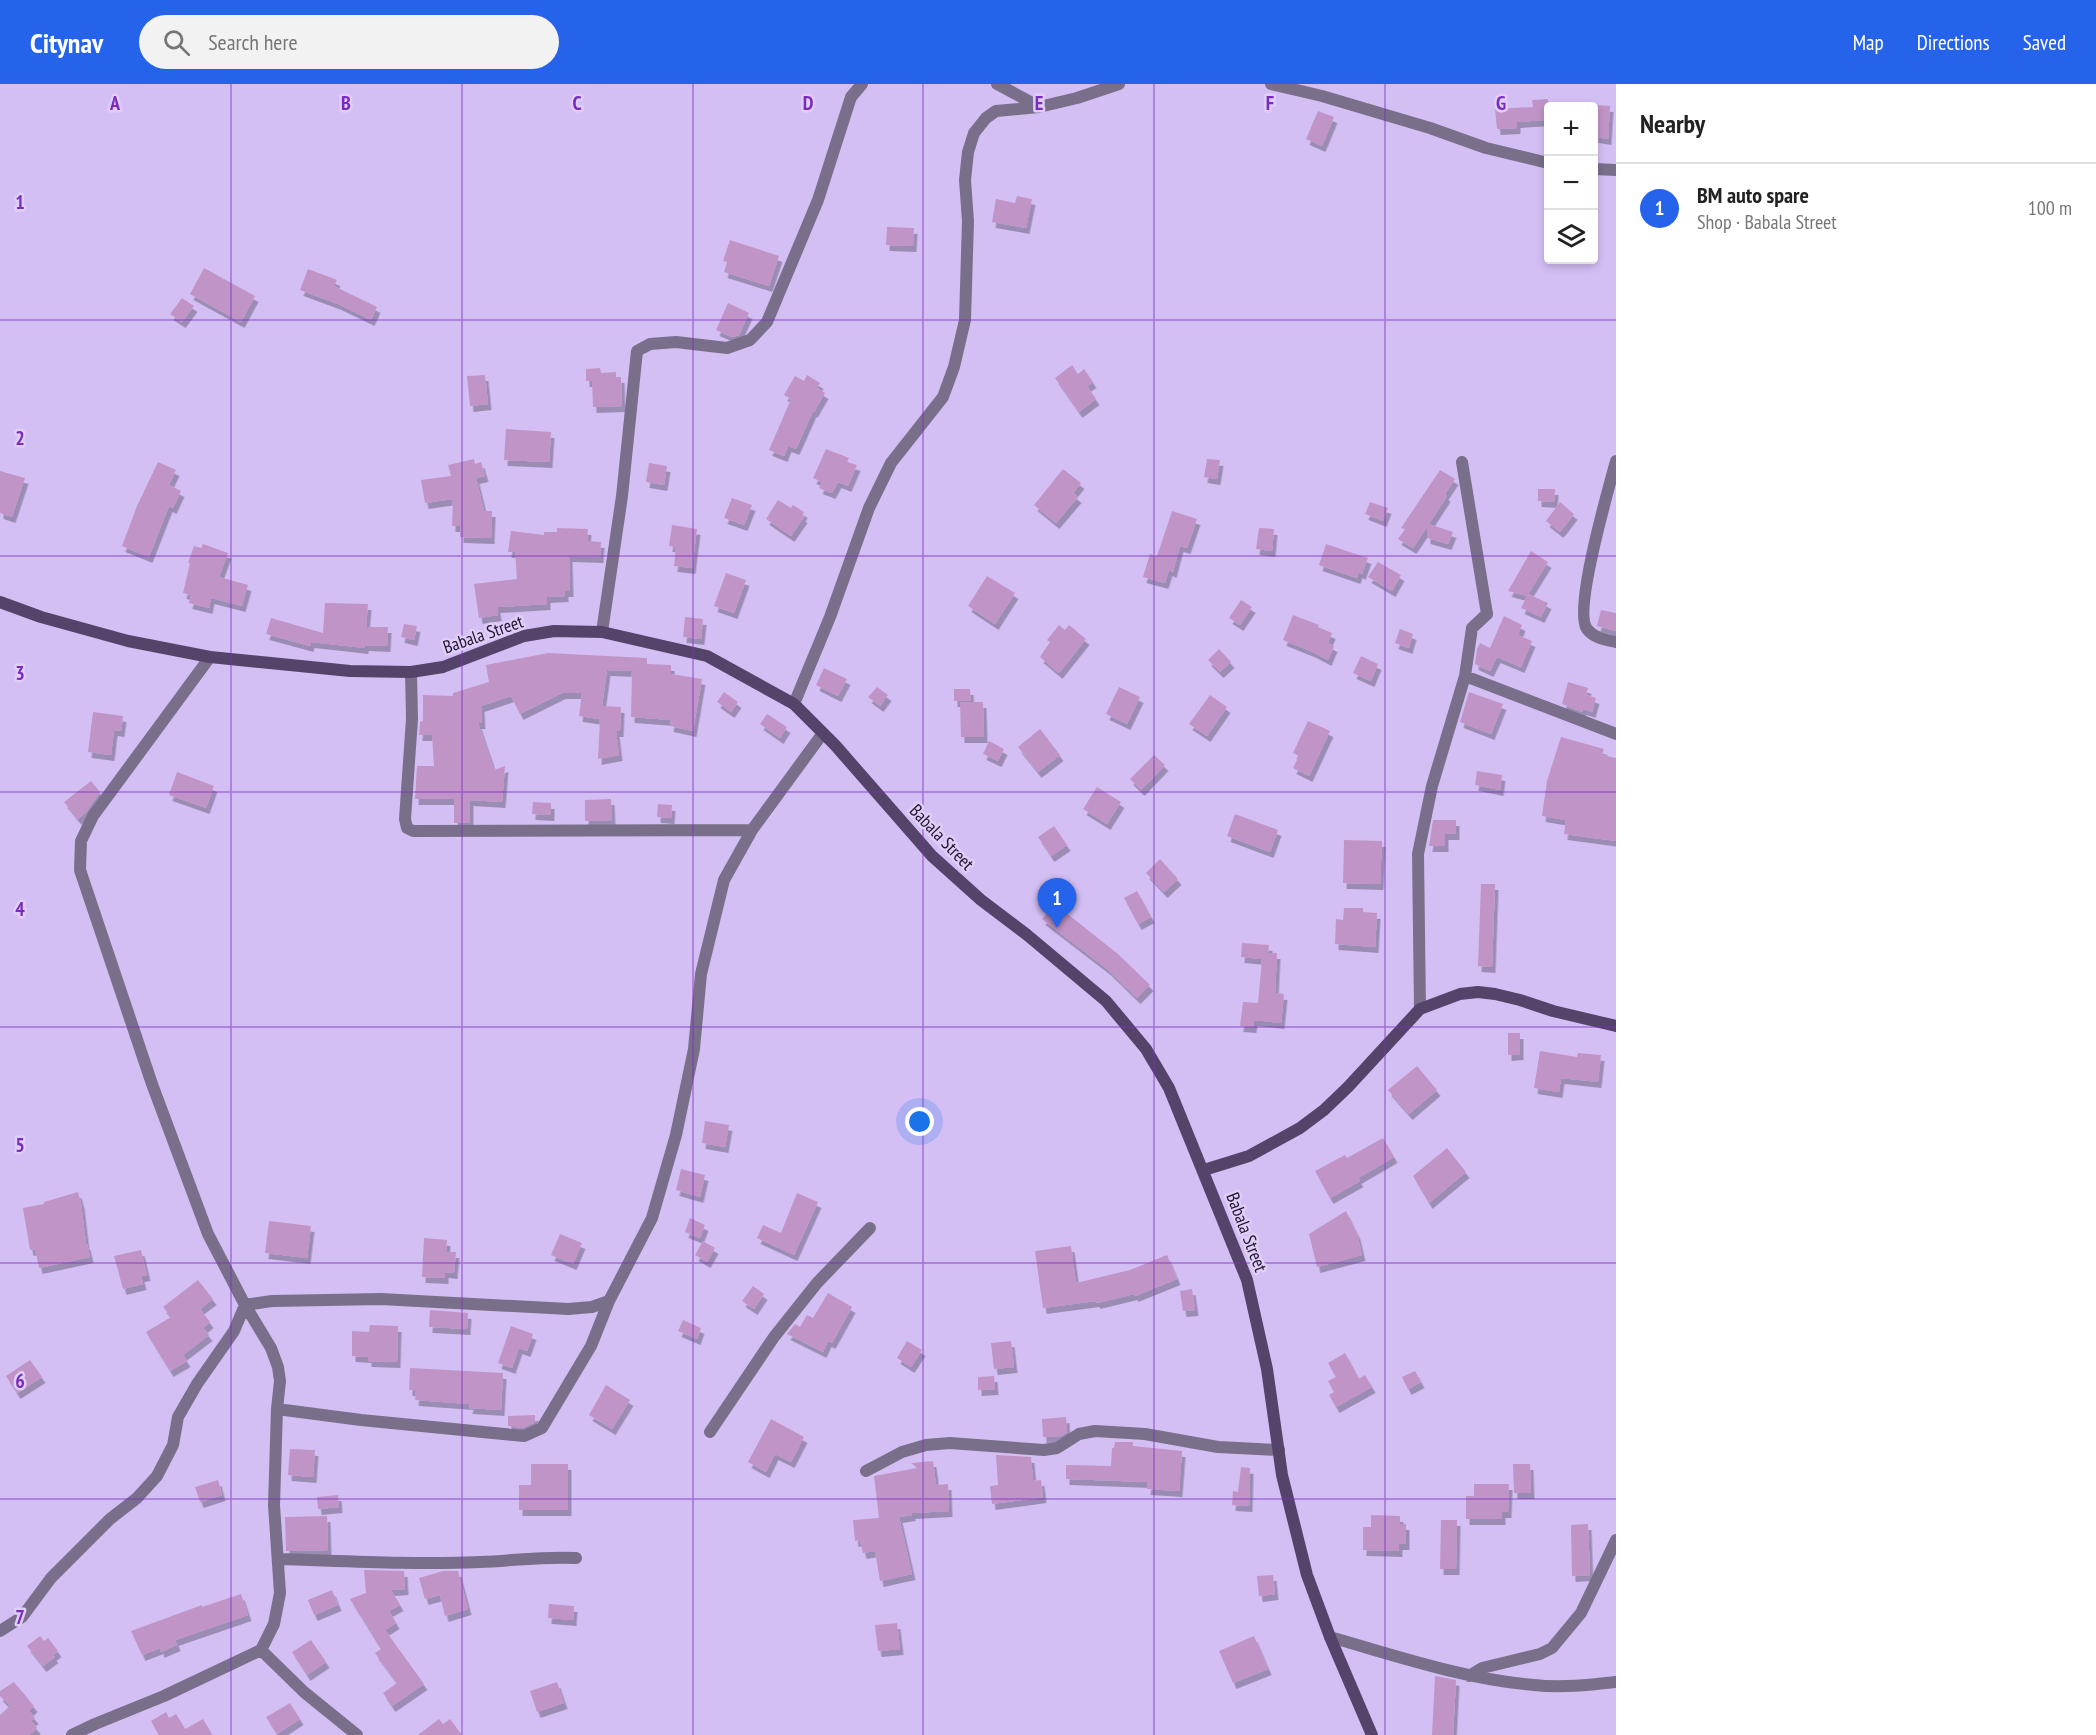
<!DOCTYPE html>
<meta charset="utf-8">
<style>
:root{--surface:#fff;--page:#f2f2f2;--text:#222;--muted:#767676;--line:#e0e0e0;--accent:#2563eb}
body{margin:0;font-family:"PT Sans Narrow",sans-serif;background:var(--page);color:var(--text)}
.controls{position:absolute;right:18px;top:18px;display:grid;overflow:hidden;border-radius:6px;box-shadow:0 3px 9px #0003}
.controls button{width:54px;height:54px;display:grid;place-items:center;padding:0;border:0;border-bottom:2px solid var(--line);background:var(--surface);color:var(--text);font:30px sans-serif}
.you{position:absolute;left:920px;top:1038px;width:21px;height:21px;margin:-15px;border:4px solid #fff;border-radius:50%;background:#1a73e8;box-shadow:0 0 0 9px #1a73e833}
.badge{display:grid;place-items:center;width:39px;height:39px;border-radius:50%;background:var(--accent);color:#fff;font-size:20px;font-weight:700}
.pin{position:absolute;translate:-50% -50px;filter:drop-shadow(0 2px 3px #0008)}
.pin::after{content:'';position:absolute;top:32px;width:21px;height:18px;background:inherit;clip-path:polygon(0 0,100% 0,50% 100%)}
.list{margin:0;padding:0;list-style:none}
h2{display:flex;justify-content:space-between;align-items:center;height:78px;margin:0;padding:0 24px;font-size:26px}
h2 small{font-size:20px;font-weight:400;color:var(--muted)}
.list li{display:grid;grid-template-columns:39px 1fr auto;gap:18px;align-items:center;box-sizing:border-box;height:90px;padding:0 24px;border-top:2px solid var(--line)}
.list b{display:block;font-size:22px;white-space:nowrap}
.list p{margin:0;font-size:20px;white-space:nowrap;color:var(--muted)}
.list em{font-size:20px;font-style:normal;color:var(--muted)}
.icon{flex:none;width:33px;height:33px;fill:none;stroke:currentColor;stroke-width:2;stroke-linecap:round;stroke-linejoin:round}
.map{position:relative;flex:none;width:1616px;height:1651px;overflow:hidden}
header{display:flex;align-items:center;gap:36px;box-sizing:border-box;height:84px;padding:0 30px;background:var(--accent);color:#fff}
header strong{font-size:28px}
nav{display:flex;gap:33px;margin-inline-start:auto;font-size:21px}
.search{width:420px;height:54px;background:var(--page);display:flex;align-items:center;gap:15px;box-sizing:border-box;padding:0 21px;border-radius:33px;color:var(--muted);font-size:22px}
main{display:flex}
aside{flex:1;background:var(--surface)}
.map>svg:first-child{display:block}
.building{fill:#c194c7;filter:url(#shadow)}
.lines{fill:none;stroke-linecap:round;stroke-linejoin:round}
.street{stroke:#7a6f8a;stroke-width:12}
.secondary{stroke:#54446a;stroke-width:12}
.grid{fill:none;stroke:#7b2cbf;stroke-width:1.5;stroke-opacity:0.55}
.labels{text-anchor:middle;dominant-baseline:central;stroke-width:5;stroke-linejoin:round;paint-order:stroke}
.street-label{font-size:18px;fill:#20152e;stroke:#dfcff8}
.grid-label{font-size:20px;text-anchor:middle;font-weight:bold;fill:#7b2cbf;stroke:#dfcff8;stroke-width:5;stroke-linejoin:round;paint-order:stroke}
</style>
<header>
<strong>Citynav</strong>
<div class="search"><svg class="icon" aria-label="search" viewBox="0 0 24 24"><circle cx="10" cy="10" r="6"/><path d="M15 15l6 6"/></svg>Search here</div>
<nav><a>Map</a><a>Directions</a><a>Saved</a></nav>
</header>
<main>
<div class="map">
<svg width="1616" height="1651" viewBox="0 0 1616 1651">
<defs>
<filter id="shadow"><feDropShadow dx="3.5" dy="6" stdDeviation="0" flood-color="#0004"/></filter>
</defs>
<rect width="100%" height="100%" fill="#d4bff5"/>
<path class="building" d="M1548,15V36L1517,38V44L1497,45L1495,25L1533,23L1532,16Z
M1595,21L1610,22L1608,55L1595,53L1593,34Z
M1318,27L1334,33L1322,62L1306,55Z
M1017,112L1032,115L1026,144L992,138L996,115L1015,119Z
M887,143L914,144L913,162L886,161Z
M730,156L779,172L769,202L724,188L727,178L723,177Z
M204,184L255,212L241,238L190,210Z
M308,185L337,196L334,202L377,223L371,236L338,220L300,206Z
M182,214L194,222L182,238L170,230Z
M728,219L749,229L739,251L732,253L716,246Z
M1072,281L1078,290L1084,285L1093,298L1087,302L1096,315L1079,328L1055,294Z
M600,284L601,289L616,288V293H621L622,322L593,323L592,297H586V285Z
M485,291L488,320L470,322L467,292Z
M807,291L820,299L817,304L825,309L814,328L813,327L796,365L788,362L784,372L769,366L791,315L784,311L795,292L804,297Z
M506,345L551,348L549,378L504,376Z
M826,365L849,374L847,378L857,381L848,402L838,398L832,409L819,404L822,398L813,394Z
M474,375L475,380L481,378L485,392L476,394L484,427H492L491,454L460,453V442H452L453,415L425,419L421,396L451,392L448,381Z
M1207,375L1220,376L1217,395L1204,393Z
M158,378L176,386L169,401L181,407L173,424L169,422L149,473L122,462L137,422Z
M649,379L667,382L664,401L646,398Z
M1063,385L1081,399L1073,409L1078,413L1056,439L1034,421Z
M1440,386L1455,395L1445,410L1447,412L1429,440L1453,448L1448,460L1427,454V443L1413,464L1398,455L1405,445L1401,444Z
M0,387L25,394L12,433L0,429Z
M1538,405H1555L1554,418L1538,417Z
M732,414L752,421L744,441L724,434Z
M778,416L791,424L793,421L804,428L802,432L804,433L791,452L766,435Z
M1370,418L1388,424L1383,437L1365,430Z
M1560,418L1574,430L1560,448L1546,437Z
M1172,427L1197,435L1187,464L1180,462L1173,488L1169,486L1165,499L1143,493L1150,470L1157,472Z
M672,441L697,445L692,484L674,482L676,463L669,462Z
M557,444L588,445L587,457L601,458L600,473L569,472L570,507H565V512L547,513V520L497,523L498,531L479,534L474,500L517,495L515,468H508L511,447L544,451V448H557Z
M1259,444L1274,445L1272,467L1256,465Z
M203,460L228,469L219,493L248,501L242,522L211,514L209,524L189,519L191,511L183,509L190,479H188L194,462L201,464Z
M1326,460L1368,474L1362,490L1359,488L1357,494L1319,481Z
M1531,467L1548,478L1528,510L1548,519L1541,533L1521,524L1527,512L1508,507Z
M1378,478L1401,491L1392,507L1368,493Z
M726,489L746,496L734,529L714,522Z
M987,492L1015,509L995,540L968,522Z
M1241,516L1252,523L1240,541L1229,534Z
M325,519L368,520L366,543H388L387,562L365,561V564L311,558L310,562L266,550L271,534L323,549Z
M1601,526L1616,529V547L1597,542Z
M1293,531L1319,541L1318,543L1332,549L1328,559L1334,562L1328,576L1313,568L1283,556Z
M1504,532L1522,541L1518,551L1532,557L1521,583L1497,573L1490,587L1475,580L1477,565L1480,559L1490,564Z
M685,533L703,535L701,555L683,553Z
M404,540L417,542L414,556L401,553Z
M1059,541L1065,546L1069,541L1086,555L1059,589L1040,573L1050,558L1047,556Z
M1400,545L1413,550L1409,564L1395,559Z
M1219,565L1231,578L1220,588L1208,576Z
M548,569L647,574V580L671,581V590L702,595L693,647L670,642L671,636L631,633L632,587L607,586L602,622L621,623L620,647H616L619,671L598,675L600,635L579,632L582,609H562L520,630L511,612L481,622L482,639H478L494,686L505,682L502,718L470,716V739H454V715H415L417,682H434L432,651H419L420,638L423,637V611L453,612V609L489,598L486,581Z
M1361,572L1378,580L1371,597L1353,589Z
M824,584L847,595L838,612L816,601Z
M1568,598L1588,604L1586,611L1596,614L1592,628L1583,625L1582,628L1562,620Z
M877,603L888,611L880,622L868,613Z
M1119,603L1140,613L1127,640L1106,630Z
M954,605H970L971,617H954Z
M724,608L738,618L731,628L717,618Z
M1469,608L1503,620L1491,650L1460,638Z
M1210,611L1227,623L1207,652L1189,640Z
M960,618H983L984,653H961Z
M93,628L123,632L121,647L114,646L111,671L88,668Z
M767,630L787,643L780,654L760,640Z
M1308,637L1330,647L1309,692L1293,684L1299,672L1293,669Z
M1040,645L1060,671L1038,688L1018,663Z
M1561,653L1604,665L1602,671L1616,674V757L1564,750L1566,736L1542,732L1547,697Z
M989,657L1004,665L998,677L983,670Z
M1154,671L1165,681L1141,706L1130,695Z
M1477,687L1502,691L1500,706L1475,701Z
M177,688L214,702L206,724L169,711Z
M91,697L100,708L86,728L78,735L64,718Z
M1097,703L1121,718L1107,740L1083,725Z
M611,715L612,736L585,737V716Z
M533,718L551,719V731L532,730Z
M658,720L672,721L671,734L657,733Z
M1235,730L1278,746L1270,768L1227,752Z
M1433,736H1456V750H1445V762H1429Z
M1054,742L1067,761L1051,772L1038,753Z
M1344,756L1382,757L1380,800L1343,799Z
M1160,775L1178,795L1164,808L1146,789Z
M1481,800H1495L1492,883L1478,882Z
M1137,807L1151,833L1138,840L1124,814Z
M1055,820L1118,870L1150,901L1137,914L1107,885L1042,835Z
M1344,824H1363V828L1377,829L1375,863L1335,860L1336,835L1343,836Z
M1242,859L1269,861L1268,869H1277L1275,909L1284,910L1281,939L1254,936L1253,943L1240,942L1243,918L1258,919L1262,875L1241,873Z
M1508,949H1520V970L1508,971Z
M1540,967L1577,973L1578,969L1601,971L1598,998L1561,994L1559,1008L1534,1004Z
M1417,982L1437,1006L1409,1030L1388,1006Z
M705,1037L729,1041L725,1063L702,1059Z
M1383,1054L1394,1073L1358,1094L1360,1097L1330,1114L1315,1087L1345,1071L1347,1074Z
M1447,1064L1466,1088L1429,1119L1413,1092Z
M681,1085L705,1091L700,1113L676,1106Z
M78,1108L81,1119L86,1160H87L90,1173L39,1184L35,1165L30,1166L23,1124L44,1120V1118Z
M797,1109L818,1118L794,1171L757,1154L763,1141L781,1149Z
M1346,1127L1357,1150L1362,1171L1317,1183L1309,1150Z
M690,1134L705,1141L700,1154L685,1148Z
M269,1137L311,1142L307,1174L265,1169Z
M560,1150L582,1159L573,1180L551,1171Z
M424,1154L447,1156L446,1168H456L454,1189L445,1188V1194L422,1193Z
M703,1157L715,1164L707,1178L695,1171Z
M1071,1162L1076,1199L1130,1186L1167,1171L1177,1195L1135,1212L1134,1210L1097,1219L1096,1217L1043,1224L1035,1167Z
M141,1166L147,1191L141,1192L143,1200L123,1205L114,1172Z
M198,1196L213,1215L200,1225L210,1238L203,1244L209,1251L183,1271L187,1277L170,1287L146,1248L171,1233L163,1223Z
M753,1202L764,1210L754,1225L742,1217Z
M1192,1205L1195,1226L1183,1227L1180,1207Z
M828,1209L852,1223L832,1259L828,1257L823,1268L787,1250L795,1240L800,1243L807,1231L813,1234Z
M430,1226L468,1229L467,1245L429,1243Z
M683,1236L701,1244L697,1255L678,1247Z
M370,1241L398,1242L397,1278L368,1277V1273L352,1272V1247L369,1248Z
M511,1242L533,1250L527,1267L519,1264L512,1284L498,1279Z
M907,1257L922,1266L911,1283L897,1274Z
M1011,1257L1014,1283L994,1285L991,1259Z
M1345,1269L1359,1295L1365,1291L1372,1303L1336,1323L1329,1311L1334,1308L1328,1297L1336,1293L1328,1279Z
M30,1276L42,1293L17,1309L6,1292Z
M410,1284L503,1289L501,1326L469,1324L470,1320L415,1316L416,1306H409Z
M1415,1287L1421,1298L1408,1305L1402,1293Z
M994,1292L995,1305L978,1306V1293Z
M606,1301L630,1316L612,1345L589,1331Z
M535,1331V1338L523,1344L508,1342V1332Z
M1066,1333L1067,1348L1061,1352L1043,1353L1042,1335Z
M771,1335L804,1353L791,1378L775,1370L766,1388L748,1378Z
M1115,1358H1133V1362L1182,1367L1179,1407L1147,1405L1148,1398L1066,1395V1381L1111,1382L1112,1364H1114Z
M290,1365L315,1366L313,1393L288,1391Z
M996,1371L1031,1373L1033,1397L1041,1396L1043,1413L992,1420L990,1402L998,1401Z
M933,1377L936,1401L948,1400L949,1427L912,1429V1431L899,1433L912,1490L880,1497L875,1467L863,1469L860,1456L855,1457L853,1436L879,1434L874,1392L917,1384L911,1379Z
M531,1380H568V1426H519V1401H531Z
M1513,1380H1530L1531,1409H1514Z
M1241,1383L1250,1384L1249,1422L1232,1421L1233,1407L1238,1408Z
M218,1396L222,1411L200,1418L195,1403Z
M1474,1400H1509L1508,1428H1502V1435H1466V1412H1474Z
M338,1411L339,1423L318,1425L317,1413Z
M1371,1431L1400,1432V1440H1406V1460H1399V1467L1363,1466V1443H1371Z
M327,1432L328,1466L286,1467L285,1433Z
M1441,1436H1457L1456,1485H1440Z
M1588,1440L1590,1491L1572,1492L1571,1441Z
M364,1486L404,1487L405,1505L391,1506L400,1521L389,1527L396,1539L385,1546L424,1600L392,1622L383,1609L397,1599L375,1569L381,1565L350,1515L366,1509Z
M443,1487H458L468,1525L445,1532L440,1511L425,1515L419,1494Z
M1273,1491L1275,1510L1259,1512L1257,1492Z
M332,1506L338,1521L314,1531L308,1516Z
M241,1510L248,1531L175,1556L177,1561L161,1568L160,1564L142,1571L131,1547L202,1521V1523Z
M549,1520L574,1522L573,1536L548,1534Z
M897,1539L900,1565L878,1567L875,1541Z
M40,1552L44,1557L48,1554L58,1567L53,1571L55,1573L43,1582L27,1562Z
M1254,1552L1268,1585L1233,1599L1219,1567Z
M311,1556L326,1578L307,1591L292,1568Z
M1435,1592L1456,1596L1453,1651H1432Z
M14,1598L34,1622L29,1627L35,1634L31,1637L37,1644L29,1651H0V1631L10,1622L0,1612V1607Z
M557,1598L564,1619L537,1628L530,1607Z
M290,1619L300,1635L277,1650L266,1633Z
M166,1628L169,1634L176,1630L185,1645L203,1635L212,1651H159L151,1637Z
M439,1635L443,1640L450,1635L462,1651H418Z"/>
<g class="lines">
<path class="street" d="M997,0L1038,22
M1271,0L1322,12L1430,44L1486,64L1548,79
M1594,85L1616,86
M1616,377C1609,403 1573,527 1587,545C1594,554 1606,556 1616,558
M602,548L622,412L637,267L650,260L676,258L727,264L750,256L767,238L818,116L851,13L862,0
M411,588L412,635L405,735L407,744L413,747L752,746
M1465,592L1616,650
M794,620L830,533L869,424L891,379L943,313L954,283L965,236L968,137L965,96L968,68L974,49L986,34L996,27L1039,23L1077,14L1119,0
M1420,925L1418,770L1432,702L1465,592L1472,544L1487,530L1462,378
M277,1325L361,1336L524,1352L542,1344L591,1262L609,1217
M710,1348L774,1253L817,1199L870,1144
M866,1387L902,1368L926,1361L950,1359L1044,1366L1057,1364L1079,1350L1095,1347L1145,1350L1218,1363L1279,1366
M278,1475C345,1477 412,1481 480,1478C512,1477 543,1472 576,1474
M0,1547L22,1533L51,1494L110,1435L137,1414L157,1392L173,1361L178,1333L197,1300L234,1247L245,1221L272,1217L381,1215L568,1225L592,1223L609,1217L652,1134L676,1051L694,965L701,890L724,796L752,746L823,649
M1330,1553C1397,1572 1464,1595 1534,1601C1561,1604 1589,1601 1616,1598
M261,1566L304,1608L357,1651
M1469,1592L1482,1584L1540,1570L1552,1564L1581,1529L1616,1456
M72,1651L95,1640L164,1612L261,1566L274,1540L280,1509L274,1421L277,1325L280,1297L278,1283L271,1264L245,1221L208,1150L152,1000L80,786L81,757L93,732L210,573"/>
<path class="secondary" d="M0,518L41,533L128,557L210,573L350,587L411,588L443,583L524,552L554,547L602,548L707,572L794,620L835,661L932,772L981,816L1026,850L1106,917L1146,965L1169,1004L1247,1196L1267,1285L1282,1391L1307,1491L1330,1553L1372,1651
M1204,1086L1249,1072L1300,1044L1324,1026L1348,1003L1420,925L1460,910L1478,908L1495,910L1520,916L1553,927L1616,942"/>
</g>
<path class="grid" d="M231,0V1651M462,0V1651M693,0V1651M923,0V1651M1154,0V1651M1385,0V1651M0,236H1616M0,472H1616M0,708H1616M0,943H1616M0,1179H1616M0,1415H1616"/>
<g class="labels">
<g class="street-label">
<text transform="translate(483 550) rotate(-19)">Babala Street</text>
<text transform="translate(942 753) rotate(46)">Babala Street</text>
<text transform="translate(1247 1148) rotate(69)">Babala Street</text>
</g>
</g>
<g class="grid-label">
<text x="115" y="26">A</text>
<text x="346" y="26">B</text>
<text x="577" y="26">C</text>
<text x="808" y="26">D</text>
<text x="1039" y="26">E</text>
<text x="1270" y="26">F</text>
<text x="1501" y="26">G</text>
<text x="20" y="125">1</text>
<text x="20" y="361">2</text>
<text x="20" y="596">3</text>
<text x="20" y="832">4</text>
<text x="20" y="1068">5</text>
<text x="20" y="1304">6</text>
<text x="20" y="1540">7</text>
</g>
</svg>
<div class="controls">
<button>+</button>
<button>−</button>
<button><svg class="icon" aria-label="layers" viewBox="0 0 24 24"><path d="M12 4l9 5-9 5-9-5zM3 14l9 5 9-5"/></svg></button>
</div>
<div class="you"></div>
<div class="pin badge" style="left:1057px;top:844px">1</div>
</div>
<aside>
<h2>Nearby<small></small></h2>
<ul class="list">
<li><span class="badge">1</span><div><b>BM auto spare</b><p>Shop · Babala Street</p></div><em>100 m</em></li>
</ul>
</aside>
</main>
